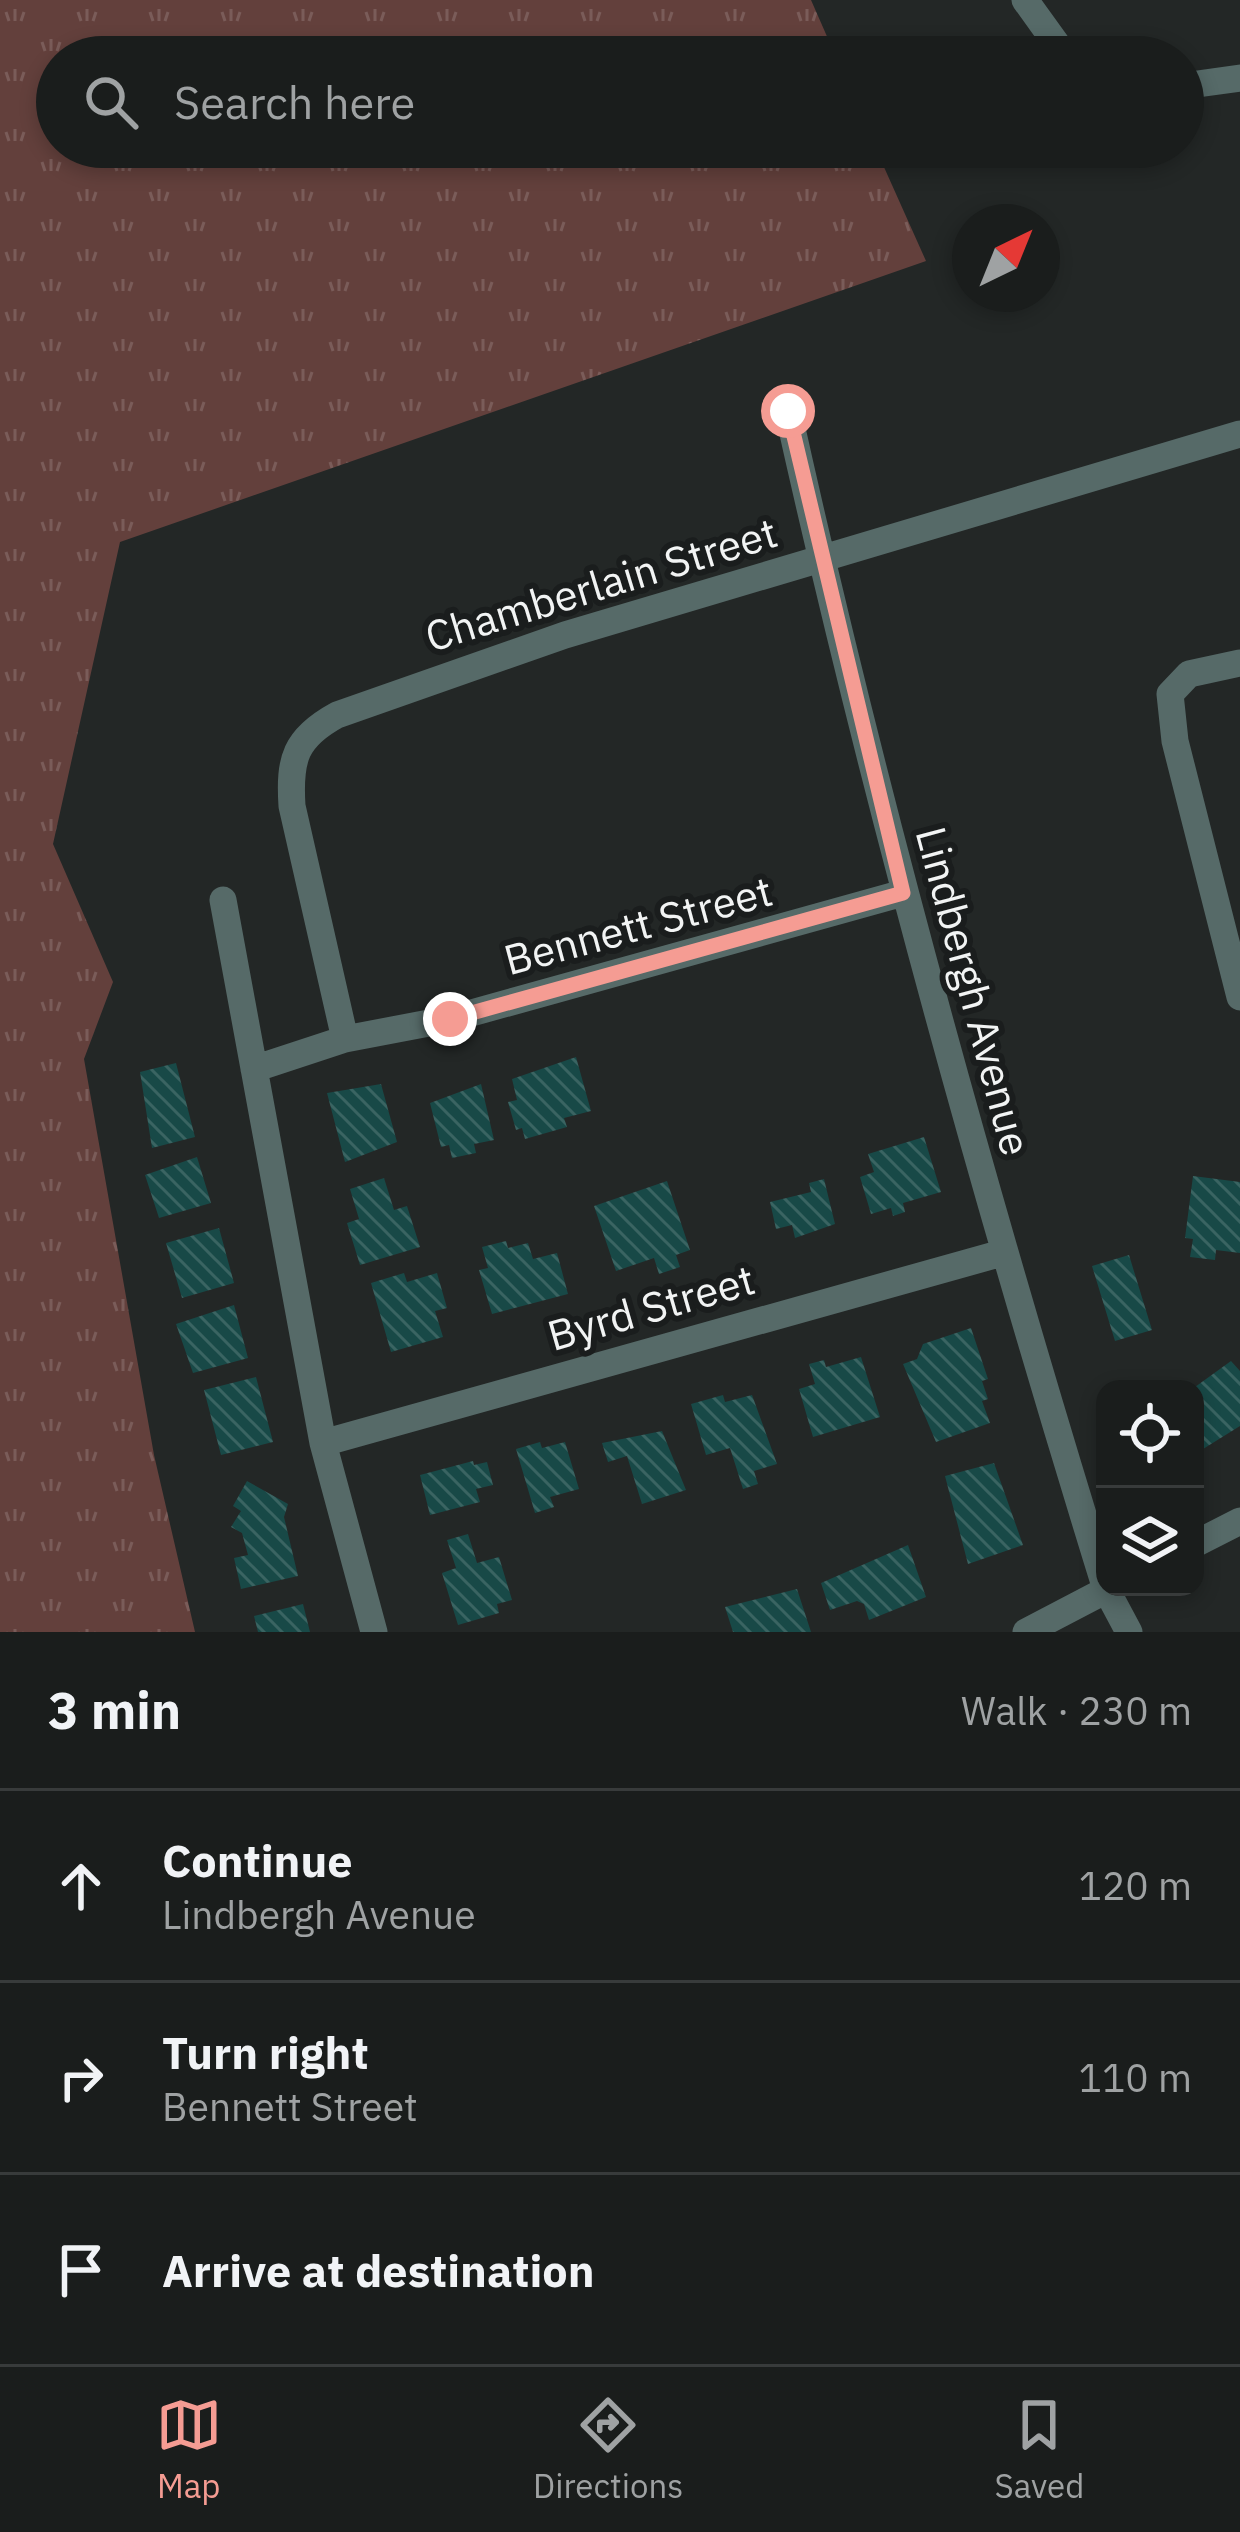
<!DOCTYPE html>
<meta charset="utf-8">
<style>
:root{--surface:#1a1d1c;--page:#232625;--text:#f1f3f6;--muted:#9fa2a3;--line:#383b3b;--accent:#f59c93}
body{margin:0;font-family:"IBM Plex Sans",sans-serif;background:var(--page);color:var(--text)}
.controls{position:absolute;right:36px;bottom:36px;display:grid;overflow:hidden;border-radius:24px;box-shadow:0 6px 18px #0003}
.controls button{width:108px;height:108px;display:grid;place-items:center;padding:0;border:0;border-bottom:3px solid var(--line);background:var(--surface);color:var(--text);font:60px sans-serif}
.compass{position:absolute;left:952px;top:204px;width:108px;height:108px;border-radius:50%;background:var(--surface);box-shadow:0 6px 18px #0003;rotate:43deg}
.stop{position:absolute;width:36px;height:36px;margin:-27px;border:9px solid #f59c93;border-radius:50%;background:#fff}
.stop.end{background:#f59c93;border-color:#fff;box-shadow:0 3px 12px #0008}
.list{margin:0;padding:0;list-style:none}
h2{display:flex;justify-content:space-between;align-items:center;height:156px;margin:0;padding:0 48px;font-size:51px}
h2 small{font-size:39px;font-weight:400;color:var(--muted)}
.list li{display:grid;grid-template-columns:78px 1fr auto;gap:36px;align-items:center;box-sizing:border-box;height:192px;padding:0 48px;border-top:3px solid var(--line)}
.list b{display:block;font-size:45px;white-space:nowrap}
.list p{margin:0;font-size:39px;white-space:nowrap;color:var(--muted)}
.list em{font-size:39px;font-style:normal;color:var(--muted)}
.icon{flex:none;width:66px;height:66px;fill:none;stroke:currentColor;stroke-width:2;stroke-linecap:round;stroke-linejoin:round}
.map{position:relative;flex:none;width:1240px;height:1632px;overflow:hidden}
.search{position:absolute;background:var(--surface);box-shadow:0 6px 18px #0003;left:36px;right:36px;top:36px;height:132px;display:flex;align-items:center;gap:30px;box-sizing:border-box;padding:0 42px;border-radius:66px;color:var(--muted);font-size:45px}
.sheet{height:732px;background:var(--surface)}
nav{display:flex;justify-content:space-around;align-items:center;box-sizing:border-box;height:168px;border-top:3px solid var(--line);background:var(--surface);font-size:33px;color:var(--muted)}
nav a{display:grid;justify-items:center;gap:6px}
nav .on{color:var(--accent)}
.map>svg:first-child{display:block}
.grass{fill:url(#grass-tufts)}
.building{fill:url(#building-back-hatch)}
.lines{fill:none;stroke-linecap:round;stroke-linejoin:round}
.minor{stroke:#566a68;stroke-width:27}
.route{stroke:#f59c93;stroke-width:15}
.labels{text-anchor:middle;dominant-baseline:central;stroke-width:12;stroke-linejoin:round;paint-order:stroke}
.street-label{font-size:42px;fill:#f2f4f4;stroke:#1a1d1d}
</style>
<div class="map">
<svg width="1240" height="1632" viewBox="0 0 1240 1632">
<defs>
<pattern id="grass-tufts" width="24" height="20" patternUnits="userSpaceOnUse" patternTransform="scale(3)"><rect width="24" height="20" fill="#63403c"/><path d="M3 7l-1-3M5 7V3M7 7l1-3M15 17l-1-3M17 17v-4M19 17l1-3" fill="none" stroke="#7a5c59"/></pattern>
<pattern id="building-back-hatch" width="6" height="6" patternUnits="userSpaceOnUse" patternTransform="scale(3)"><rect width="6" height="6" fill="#184947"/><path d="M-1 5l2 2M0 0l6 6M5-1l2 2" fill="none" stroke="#3a6462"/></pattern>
</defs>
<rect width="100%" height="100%" fill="#232726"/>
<path class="grass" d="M0,0H811L836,57H57V147H875L926,261L120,542L53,844L113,982L84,1059L154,1455L195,1632H0Z"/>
<path class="building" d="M576,1057L591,1111L564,1118L567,1127L525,1139L522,1128L516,1130L508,1102L517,1100L512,1079Z
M176,1063L195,1137L152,1148L140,1072Z
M381,1084L397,1142L345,1162L327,1093Z
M481,1084L494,1140L474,1144L476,1153L452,1158L449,1145L441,1147L430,1103Z
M924,1137L941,1192L903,1203L905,1212L893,1216L891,1208L871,1214L860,1177L874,1172L868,1154Z
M197,1157L211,1203L159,1218L145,1175Z
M1193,1176L1240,1182V1253L1216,1250L1215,1260L1190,1257L1193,1239L1185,1238Z
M384,1178L394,1210L407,1206L420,1247L360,1265L347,1223L359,1219L350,1189Z
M824,1179L835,1224L795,1238L792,1225L776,1229L770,1202L811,1192L809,1183Z
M667,1181L690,1250L676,1255L680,1267L659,1274L654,1258L616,1271L594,1206Z
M219,1228L234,1283L182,1298L166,1243Z
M506,1241L508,1248L528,1243L533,1259L557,1253L568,1294L492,1314L479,1270L488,1268L482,1247Z
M1129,1255L1152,1330L1115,1341L1092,1266Z
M404,1273L407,1282L437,1273L447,1308L435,1311L443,1337L391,1352L371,1283Z
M234,1305L248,1358L193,1373L176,1324Z
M971,1328L988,1379L982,1381L988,1399L982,1401L990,1423L936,1442L903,1364L917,1359L923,1344Z
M861,1357L880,1417L813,1437L799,1389L815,1384L809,1364L824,1360L826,1367Z
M1231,1361L1240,1371V1426L1195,1454V1387Z
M256,1377L273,1442L221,1455L204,1390Z
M723,1395L725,1402L752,1395L777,1464L754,1471L758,1484L743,1489L730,1448L706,1455L691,1404Z
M662,1431L686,1490L642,1504L627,1456L608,1462L602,1443Z
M540,1442L542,1448L565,1442L579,1489L550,1497L554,1507L535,1513L516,1449Z
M473,1461L474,1465L487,1462L493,1485L476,1489L480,1502L430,1515L420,1475Z
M994,1463L1023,1545L968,1564L945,1476Z
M247,1481L288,1504L284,1517L298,1576L241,1589L234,1558L248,1555L242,1533L231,1527L241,1511L233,1506Z
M468,1534L477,1563L499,1557L512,1600L497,1604L499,1613L458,1625L442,1573L456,1568L447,1540Z
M908,1545L926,1597L869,1620L864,1604L857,1601L830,1610L821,1583Z
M797,1589L811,1632H733L725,1607Z
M303,1604L310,1632H258L254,1616Z"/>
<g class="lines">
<path class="minor" d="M1025,0L1066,57
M1183,86L1240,78
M788,411C876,808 985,1198 1105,1586
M1240,663L1189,674L1170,694L1175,741L1240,997
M223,900L323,1443L374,1632
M345,1039L292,806C289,759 295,738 337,715L565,635L1240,434
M254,1069L345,1039L450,1019L903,893
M323,1443L1002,1253
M1195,1544L1240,1521
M1105,1587L1129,1632
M1026,1632L1112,1587"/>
</g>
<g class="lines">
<path class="route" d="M450,1019L903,893L788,411"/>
</g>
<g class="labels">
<g class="street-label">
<text transform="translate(601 584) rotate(-17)">Chamberlain Street</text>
<text transform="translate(638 925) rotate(-15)">Bennett Street</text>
<text transform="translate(974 991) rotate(75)">Lindbergh Avenue</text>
<text transform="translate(651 1307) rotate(-16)">Byrd Street</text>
</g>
</g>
</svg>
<div class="controls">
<button><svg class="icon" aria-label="locate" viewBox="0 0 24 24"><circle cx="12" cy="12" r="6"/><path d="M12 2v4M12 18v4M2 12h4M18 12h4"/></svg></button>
<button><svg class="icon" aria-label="layers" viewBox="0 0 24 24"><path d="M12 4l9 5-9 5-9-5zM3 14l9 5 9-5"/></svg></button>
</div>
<svg class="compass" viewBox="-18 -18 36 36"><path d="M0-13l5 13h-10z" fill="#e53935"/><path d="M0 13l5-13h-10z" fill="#9fa2a3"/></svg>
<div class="stop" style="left:788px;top:411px"></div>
<div class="stop end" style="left:450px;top:1019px"></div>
<div class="search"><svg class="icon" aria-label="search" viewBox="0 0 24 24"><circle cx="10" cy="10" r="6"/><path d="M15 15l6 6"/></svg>Search here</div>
</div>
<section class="sheet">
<h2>3 min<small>Walk · 230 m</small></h2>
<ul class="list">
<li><svg class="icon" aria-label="ahead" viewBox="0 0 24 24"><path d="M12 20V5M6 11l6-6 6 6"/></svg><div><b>Continue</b><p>Lindbergh Avenue</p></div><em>120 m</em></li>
<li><svg class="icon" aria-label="right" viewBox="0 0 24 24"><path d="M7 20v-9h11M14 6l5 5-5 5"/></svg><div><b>Turn right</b><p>Bennett Street</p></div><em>110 m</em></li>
<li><svg class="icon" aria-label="arrive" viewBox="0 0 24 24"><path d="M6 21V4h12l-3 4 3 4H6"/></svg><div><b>Arrive at destination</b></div></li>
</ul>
</section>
<nav>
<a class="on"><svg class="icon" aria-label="map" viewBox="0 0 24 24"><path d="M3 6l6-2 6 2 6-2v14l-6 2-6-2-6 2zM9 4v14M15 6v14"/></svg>Map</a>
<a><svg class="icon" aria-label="directions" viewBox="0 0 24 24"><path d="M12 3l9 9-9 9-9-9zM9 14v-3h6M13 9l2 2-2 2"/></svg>Directions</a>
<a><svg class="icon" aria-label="saved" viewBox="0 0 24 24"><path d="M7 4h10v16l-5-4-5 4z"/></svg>Saved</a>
</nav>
